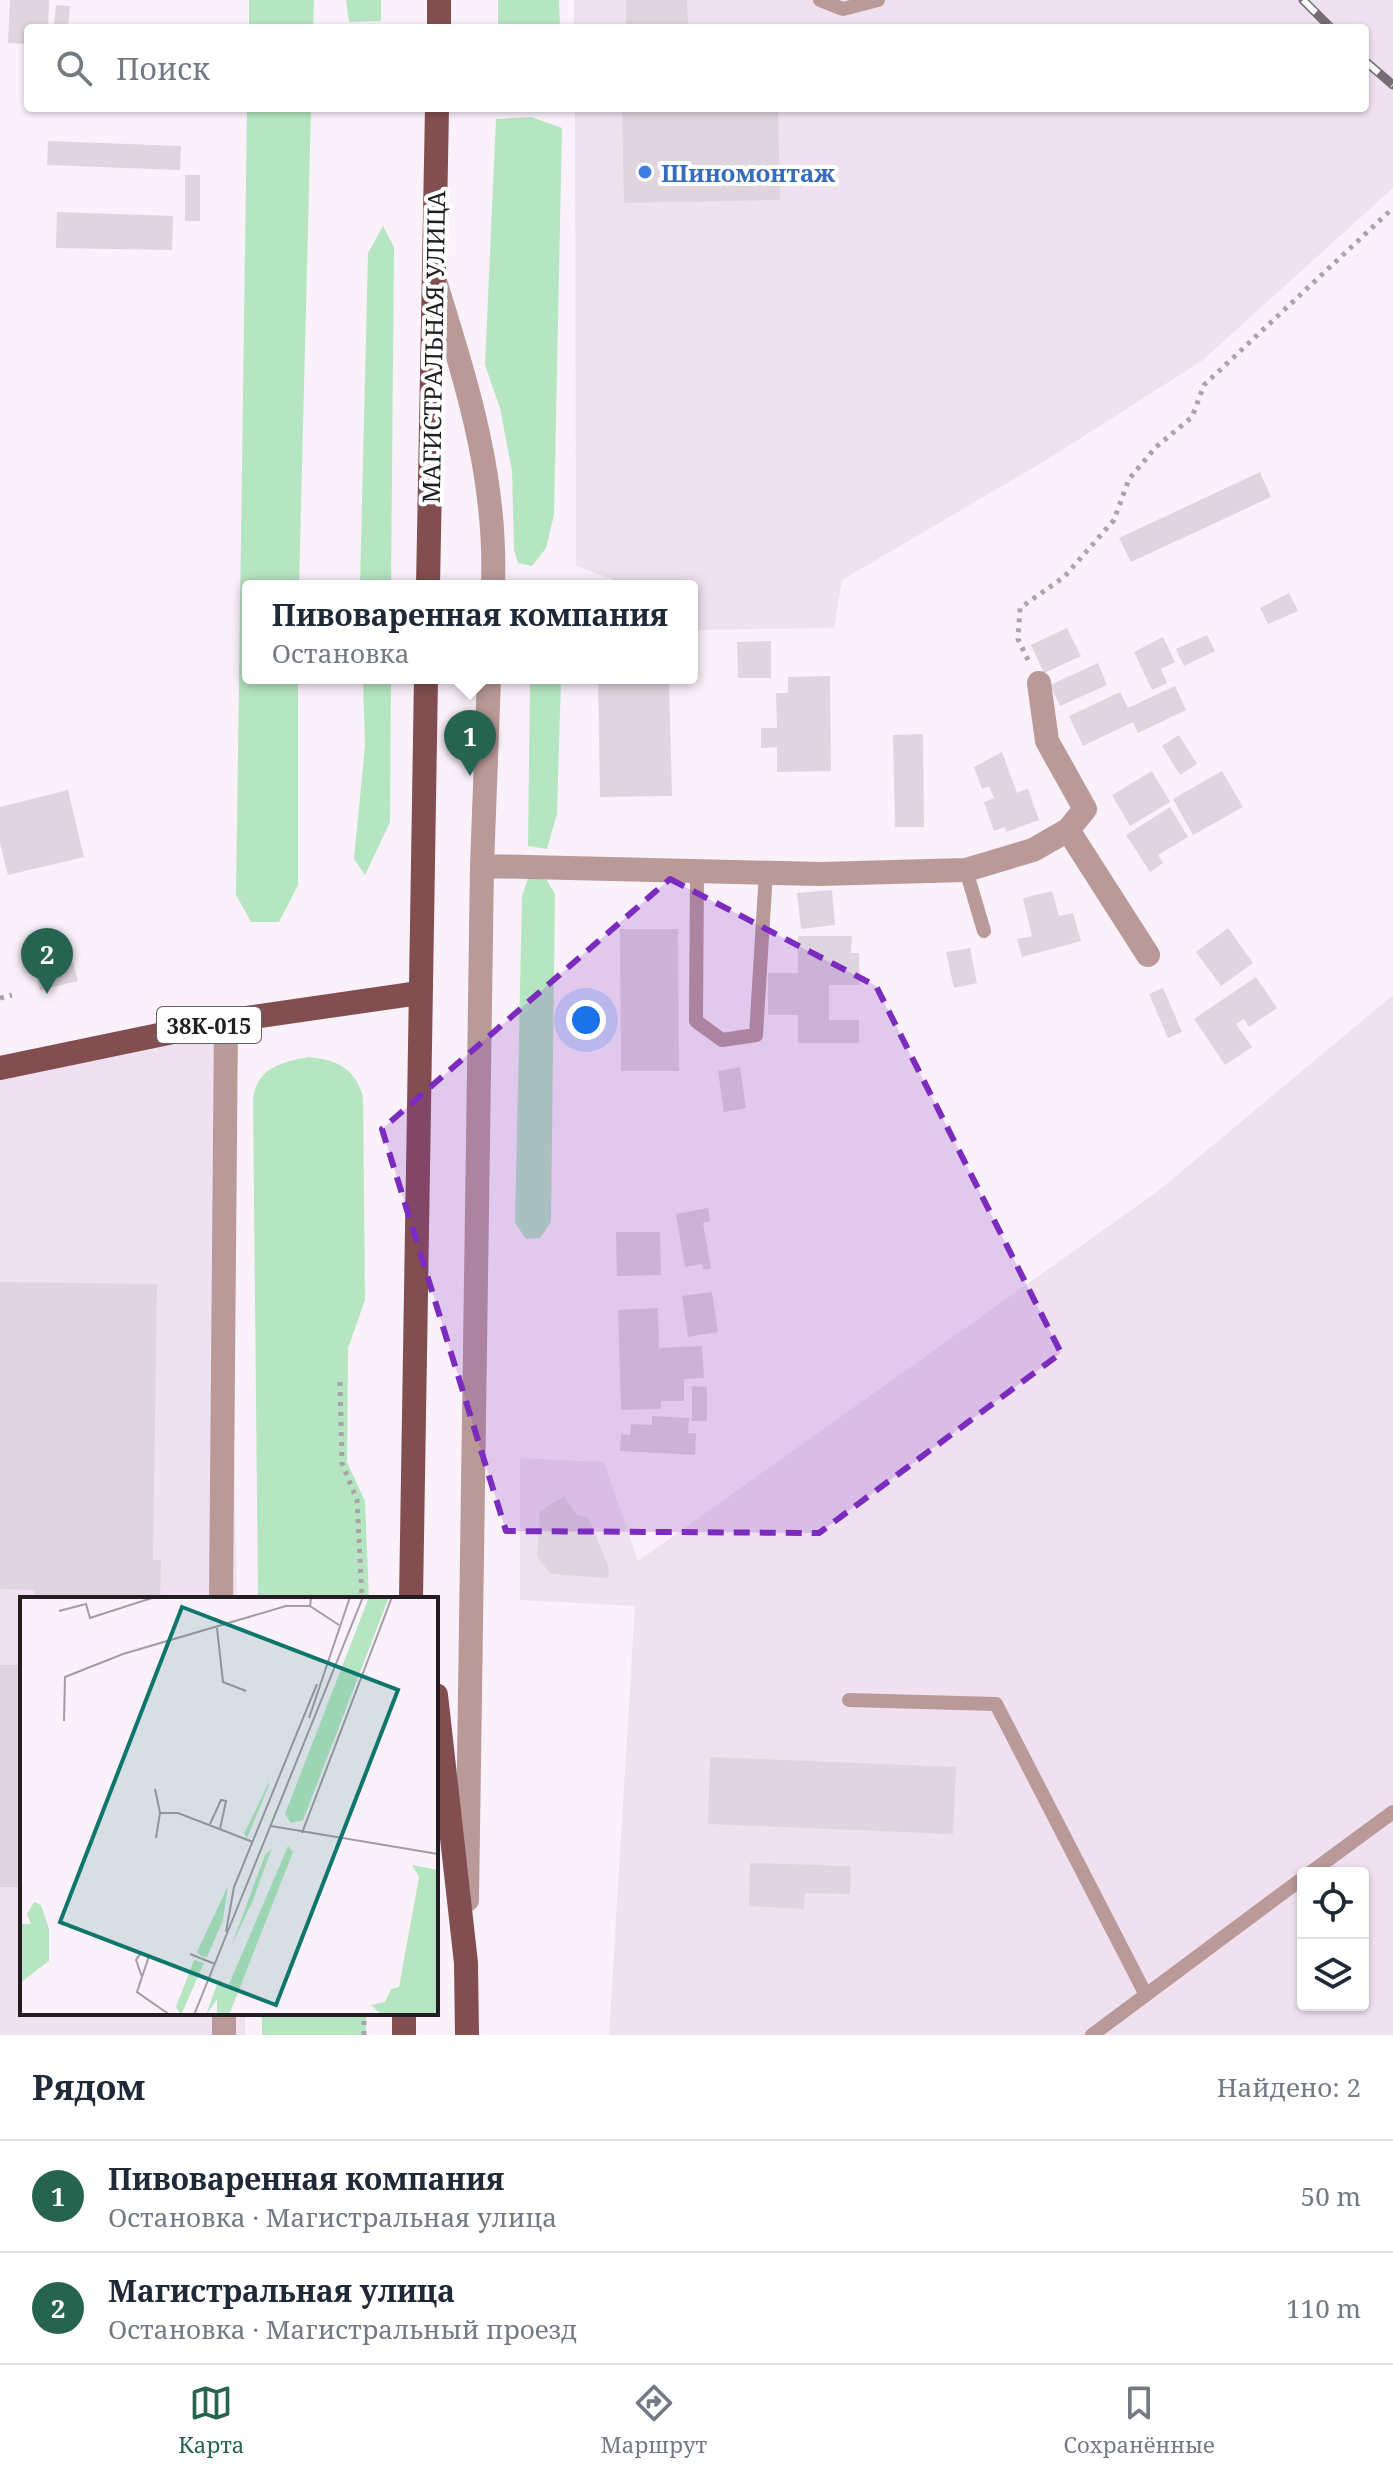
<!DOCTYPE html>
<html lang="ru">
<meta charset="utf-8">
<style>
:root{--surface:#fff;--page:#f2f2f3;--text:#1f2937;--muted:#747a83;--line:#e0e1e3;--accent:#276450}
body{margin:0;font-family:"Noto Serif",serif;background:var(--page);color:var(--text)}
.controls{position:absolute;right:24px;bottom:24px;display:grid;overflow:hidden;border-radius:8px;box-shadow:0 2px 6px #0004}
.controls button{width:72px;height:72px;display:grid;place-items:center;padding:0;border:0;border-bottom:2px solid var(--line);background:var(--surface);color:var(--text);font:40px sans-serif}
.you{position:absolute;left:586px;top:1020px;width:28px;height:28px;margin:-20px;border:6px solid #fff;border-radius:50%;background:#1a73e8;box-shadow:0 0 0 12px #1a73e833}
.badge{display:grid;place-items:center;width:52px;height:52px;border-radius:50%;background:var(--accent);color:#fff;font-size:26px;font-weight:700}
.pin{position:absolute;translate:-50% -66px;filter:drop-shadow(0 2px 4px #0008)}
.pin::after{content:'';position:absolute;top:42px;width:28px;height:24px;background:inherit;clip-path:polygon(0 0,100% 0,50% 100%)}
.popup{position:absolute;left:242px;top:580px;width:456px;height:104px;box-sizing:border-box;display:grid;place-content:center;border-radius:8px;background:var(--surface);filter:drop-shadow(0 2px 6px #0005);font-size:26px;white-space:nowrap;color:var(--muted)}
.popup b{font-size:30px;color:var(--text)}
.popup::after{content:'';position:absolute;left:50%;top:100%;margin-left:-16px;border:16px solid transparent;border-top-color:var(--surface)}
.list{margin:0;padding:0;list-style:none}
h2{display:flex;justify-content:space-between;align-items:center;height:104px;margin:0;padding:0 32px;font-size:34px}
h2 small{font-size:26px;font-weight:400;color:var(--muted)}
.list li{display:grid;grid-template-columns:52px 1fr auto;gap:24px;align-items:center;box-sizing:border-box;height:112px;padding:0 32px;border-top:2px solid var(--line)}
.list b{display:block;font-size:30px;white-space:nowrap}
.list p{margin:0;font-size:26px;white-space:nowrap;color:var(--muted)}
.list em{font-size:26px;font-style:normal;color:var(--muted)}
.icon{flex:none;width:44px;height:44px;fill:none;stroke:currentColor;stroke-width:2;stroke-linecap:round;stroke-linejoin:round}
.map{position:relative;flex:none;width:1393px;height:2035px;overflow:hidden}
.search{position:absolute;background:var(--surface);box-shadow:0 2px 6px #0004;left:24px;right:24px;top:24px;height:88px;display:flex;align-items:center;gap:20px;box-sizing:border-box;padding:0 28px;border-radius:8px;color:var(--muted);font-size:30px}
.sheet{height:328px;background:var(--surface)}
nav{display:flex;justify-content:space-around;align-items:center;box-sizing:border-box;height:112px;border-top:2px solid var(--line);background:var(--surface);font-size:22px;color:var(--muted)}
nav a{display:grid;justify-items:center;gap:4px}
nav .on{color:var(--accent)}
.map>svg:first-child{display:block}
.built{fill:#f0e1f0;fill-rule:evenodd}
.green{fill:#b6e5c1}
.building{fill:#dfd5de}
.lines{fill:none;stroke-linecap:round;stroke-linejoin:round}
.path{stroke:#aba3ab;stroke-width:5;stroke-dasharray:4 6;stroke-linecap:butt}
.lane{stroke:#b99a99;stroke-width:14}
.street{stroke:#b99a99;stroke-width:24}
.primary{stroke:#834e4f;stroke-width:24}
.rail-casing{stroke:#746e74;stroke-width:9}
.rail{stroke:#fff;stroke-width:6;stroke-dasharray:18;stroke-linecap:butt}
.marked{fill:#7b2cbf;fill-opacity:0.2;stroke:#7b2cbf;stroke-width:6;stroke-dasharray:16 10;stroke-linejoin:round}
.shop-dot{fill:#3f7fe0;stroke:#fff;stroke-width:3}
.labels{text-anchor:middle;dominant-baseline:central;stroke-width:8;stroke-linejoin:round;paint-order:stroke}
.shield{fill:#fff;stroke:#646164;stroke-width:2}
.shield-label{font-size:22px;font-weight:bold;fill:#211d21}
.shop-label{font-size:24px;font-weight:bold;fill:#366cbe;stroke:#fff;text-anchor:start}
.street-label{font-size:24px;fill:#211d21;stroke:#fff}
.inset-road{fill:none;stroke:#a49ca4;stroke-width:2}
.view{fill:#0f766e;fill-opacity:0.15;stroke:#0f766e;stroke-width:4}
.inset-edge{fill:none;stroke:#211d21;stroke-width:4}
</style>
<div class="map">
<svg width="1393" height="2035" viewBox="0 0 1393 2035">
<rect width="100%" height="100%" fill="#fbf1fb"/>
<path class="built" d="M574,0H1393V188L1203,360L1048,459L842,580L834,628L692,630V586H614L612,579L576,566L575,108H1365V28H574Z
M1393,995V2035H609L635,1606L520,1600V1458L604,1462L638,1561L1158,1191ZM1303,1873H1363V2005H1303Z
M226,1021L237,1599H22V2013H245V2035H0V1079Z"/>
<path class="green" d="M249,0H314L313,28H249Z
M346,0H381V21L349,22Z
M498,0H559L560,28H498Z
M247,108H311L299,586H248V678H298V885L279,922H251L236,895Z
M531,117L562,128L554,515L546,548L532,566L518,563L514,550L512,471L500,408L485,365L496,119Z
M383,226L394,247L391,586H360L368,253Z
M363,678H391L390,822L365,875L354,859L365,746Z
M530,678H561L557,814L547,849L528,846Z
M529,876L545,877L555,894L551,1222L540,1238L526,1239L515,1223L522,896Z
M309,1057C337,1060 355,1068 363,1097L365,1300L348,1348L347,1462L365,1501L369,1599H258L253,1099C257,1068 281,1062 309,1057Z
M262,2013H366V2035H262Z"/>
<path class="building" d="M10,0H49L48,28H28V44L8,43Z
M626,0H687L688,24H626Z
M56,5L70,6L68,28H54Z
M622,108H778L780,200L624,203Z
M48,141L181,146L180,170L47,165Z
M185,175H200V221H185Z
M57,212L173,216L172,250L56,248Z
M1260,472L1271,497L1131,562L1119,538Z
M1289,593L1298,611L1268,624L1260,608Z
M1067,628L1081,656L1044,673L1031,645Z
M1207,635L1215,651L1184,666L1176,649Z
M1163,637L1175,662L1161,669L1167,683L1152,690L1134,652Z
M771,641V678H738L737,642Z
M1098,663L1107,685L1060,706L1050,685Z
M830,676L831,771L777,772V747L761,748V728H777L776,693H788V677Z
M598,678H669L672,796L600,797Z
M1175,686L1186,710L1138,733L1133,722L1083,746L1069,716L1120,692L1128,708Z
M923,734L924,827H895L893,735Z
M1179,735L1197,764L1180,775L1162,746Z
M1002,752L1017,793L1028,788L1039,820L1006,832L1005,827L994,831L984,802L994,798L989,786L982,789L974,767Z
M1152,771L1170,802L1130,826L1112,795Z
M1222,771L1243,807L1193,835L1173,799Z
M68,790L84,857L8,875L0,843V807Z
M1170,807L1188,837L1158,855L1163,863L1150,872L1126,835Z
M832,890L835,925L801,929L797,893Z
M1052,891L1059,916L1073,913L1081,941L1022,957L1017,939L1032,936L1023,898Z
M1228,928L1253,963L1221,986L1196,952Z
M620,929H678L679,1071H621Z
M798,936H852L851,953H859L860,985H829V1020H859V1043H798V1015H768V973H798Z
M970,948L977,983L954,988L946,952Z
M73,962L78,981L40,990L35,972Z
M1256,977L1277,1008L1249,1027L1244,1019L1236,1024L1252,1047L1225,1065L1194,1019Z
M1163,988L1182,1032L1168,1038L1149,994Z
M740,1067L746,1108L724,1112L718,1071Z
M708,1208L710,1221L703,1223L711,1268L703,1270L702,1264L685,1267L676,1214Z
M616,1232H660L661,1275L617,1276Z
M0,1282L157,1284L153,1560H161L160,1599L62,1596V1599H35V1590L0,1589Z
M712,1292L718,1332L688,1337L682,1296Z
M658,1308L659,1348L702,1346L704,1378L684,1379V1401H661V1409L621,1410L618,1310Z
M692,1386L707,1387V1421H692Z
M652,1416L689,1418L688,1433H696L695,1455L620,1451L621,1434L630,1435L631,1424L652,1425Z
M564,1496L577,1515L588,1517L609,1568L608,1578L551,1574L537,1557L540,1511Z
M0,1665H22V1887H0Z
M710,1757L956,1767L953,1834L708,1824Z
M750,1863L851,1866L850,1894L805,1893L804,1909L749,1906Z"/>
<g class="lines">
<path class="path" d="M1028,660L1018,639L1020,608L1064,577L1114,520L1129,479L1156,447L1192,417L1204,385L1393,208
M0,998L12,995
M340,1382L342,1463L357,1500L362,1599
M364,2035V2013"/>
<path class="lane" d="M820,0L843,9L878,0
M966,870L984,931
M697,871L696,1021L722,1040L756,1035L766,872
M849,1700L996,1704L1146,1995
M1310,1873L1393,1812
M1092,2035L1303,1878"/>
<path class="street" d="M436,284C467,385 497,477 493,586
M1039,683L1047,741L1085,809L1068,830L1148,955
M482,866L820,874L966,870L1033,850L1068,830
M221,1599L226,1021
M467,1900L482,866L489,678
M224,2013V2035"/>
<path class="primary" d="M439,28V0
M428,586L437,108
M0,1068L226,1021L419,993
M411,1599L426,678
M436,1695L466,1963L467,2035
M404,2035V2013"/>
<defs>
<path id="rail" d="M1303,0L1331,28
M1365,61L1393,85"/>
</defs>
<use href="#rail" class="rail-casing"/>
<use href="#rail" class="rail"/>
</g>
<path class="marked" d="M670,879L876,986L1061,1353L819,1533L506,1531L382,1129Z"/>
<circle class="shop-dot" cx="645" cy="172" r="8"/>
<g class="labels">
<rect class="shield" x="157" y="1007" width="104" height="36" rx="6"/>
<g class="shield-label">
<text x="209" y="1025">38К-015</text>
</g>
<g class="shop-label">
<text x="661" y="172">Шиномонтаж</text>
</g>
<g class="street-label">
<text transform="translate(433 347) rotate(-89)">МАГИСТРАЛЬНАЯ УЛИЦА</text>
</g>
</g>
<g transform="translate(20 1597)">
<rect width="418" height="418" fill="#fbf1fb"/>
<path d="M349,0H369L283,223L271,226L265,217ZM249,185V188L227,241L224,237ZM268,249L273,255L209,418H197V402L186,418L199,382L207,392ZM252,251L233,303L211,350L245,258ZM392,268L418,273V418H362L351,408L365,405L371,392L379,390L399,280ZM208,289L203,323L187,360L181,359L177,355ZM14,305L21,308L29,332V364L0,386V327H11L7,317ZM174,363L184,366L161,418L156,410Z" fill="#b6e5c1"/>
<path class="inset-road" d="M291,0L290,9L319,28M39,14L66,7L70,21L135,0M197,31L203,85L226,94M289,121L330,0M44,124L45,80L103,57L266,9H290M135,192L140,216L136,241M140,216H158L233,245M190,227L201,203L206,204L200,232M251,229L418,257M282,236L372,0M206,335L214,290L297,87M170,357L195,367M122,380L116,363L121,356L129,359L117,395L150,418M174,418L343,0"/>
<path class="view" d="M162,10L378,93L256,408L40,325Z"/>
<rect width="418" height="418" class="inset-edge"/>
</g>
</svg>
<div class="controls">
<button><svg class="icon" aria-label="locate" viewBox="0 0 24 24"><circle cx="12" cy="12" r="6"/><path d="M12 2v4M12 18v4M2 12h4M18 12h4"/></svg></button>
<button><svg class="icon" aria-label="layers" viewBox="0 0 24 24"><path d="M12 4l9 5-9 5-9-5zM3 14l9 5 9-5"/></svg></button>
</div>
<div class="you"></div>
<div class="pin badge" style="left:470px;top:776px">1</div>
<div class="popup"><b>Пивоваренная компания</b>Остановка</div>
<div class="pin badge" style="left:47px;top:994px">2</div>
<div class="search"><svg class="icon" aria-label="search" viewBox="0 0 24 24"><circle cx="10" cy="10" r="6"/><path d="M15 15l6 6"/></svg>Поиск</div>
</div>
<section class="sheet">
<h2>Рядом<small>Найдено: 2</small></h2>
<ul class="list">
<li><span class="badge">1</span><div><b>Пивоваренная компания</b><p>Остановка · Магистральная улица</p></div><em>50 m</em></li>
<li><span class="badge">2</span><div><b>Магистральная улица</b><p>Остановка · Магистральный проезд</p></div><em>110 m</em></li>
</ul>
</section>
<nav>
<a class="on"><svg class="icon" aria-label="map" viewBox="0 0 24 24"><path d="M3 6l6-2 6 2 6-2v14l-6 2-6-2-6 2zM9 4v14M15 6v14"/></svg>Карта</a>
<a><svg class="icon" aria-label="directions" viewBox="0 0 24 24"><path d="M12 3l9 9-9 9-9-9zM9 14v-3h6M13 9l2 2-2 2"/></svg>Маршрут</a>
<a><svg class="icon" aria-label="saved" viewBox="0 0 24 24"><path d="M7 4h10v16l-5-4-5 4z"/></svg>Сохранённые</a>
</nav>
